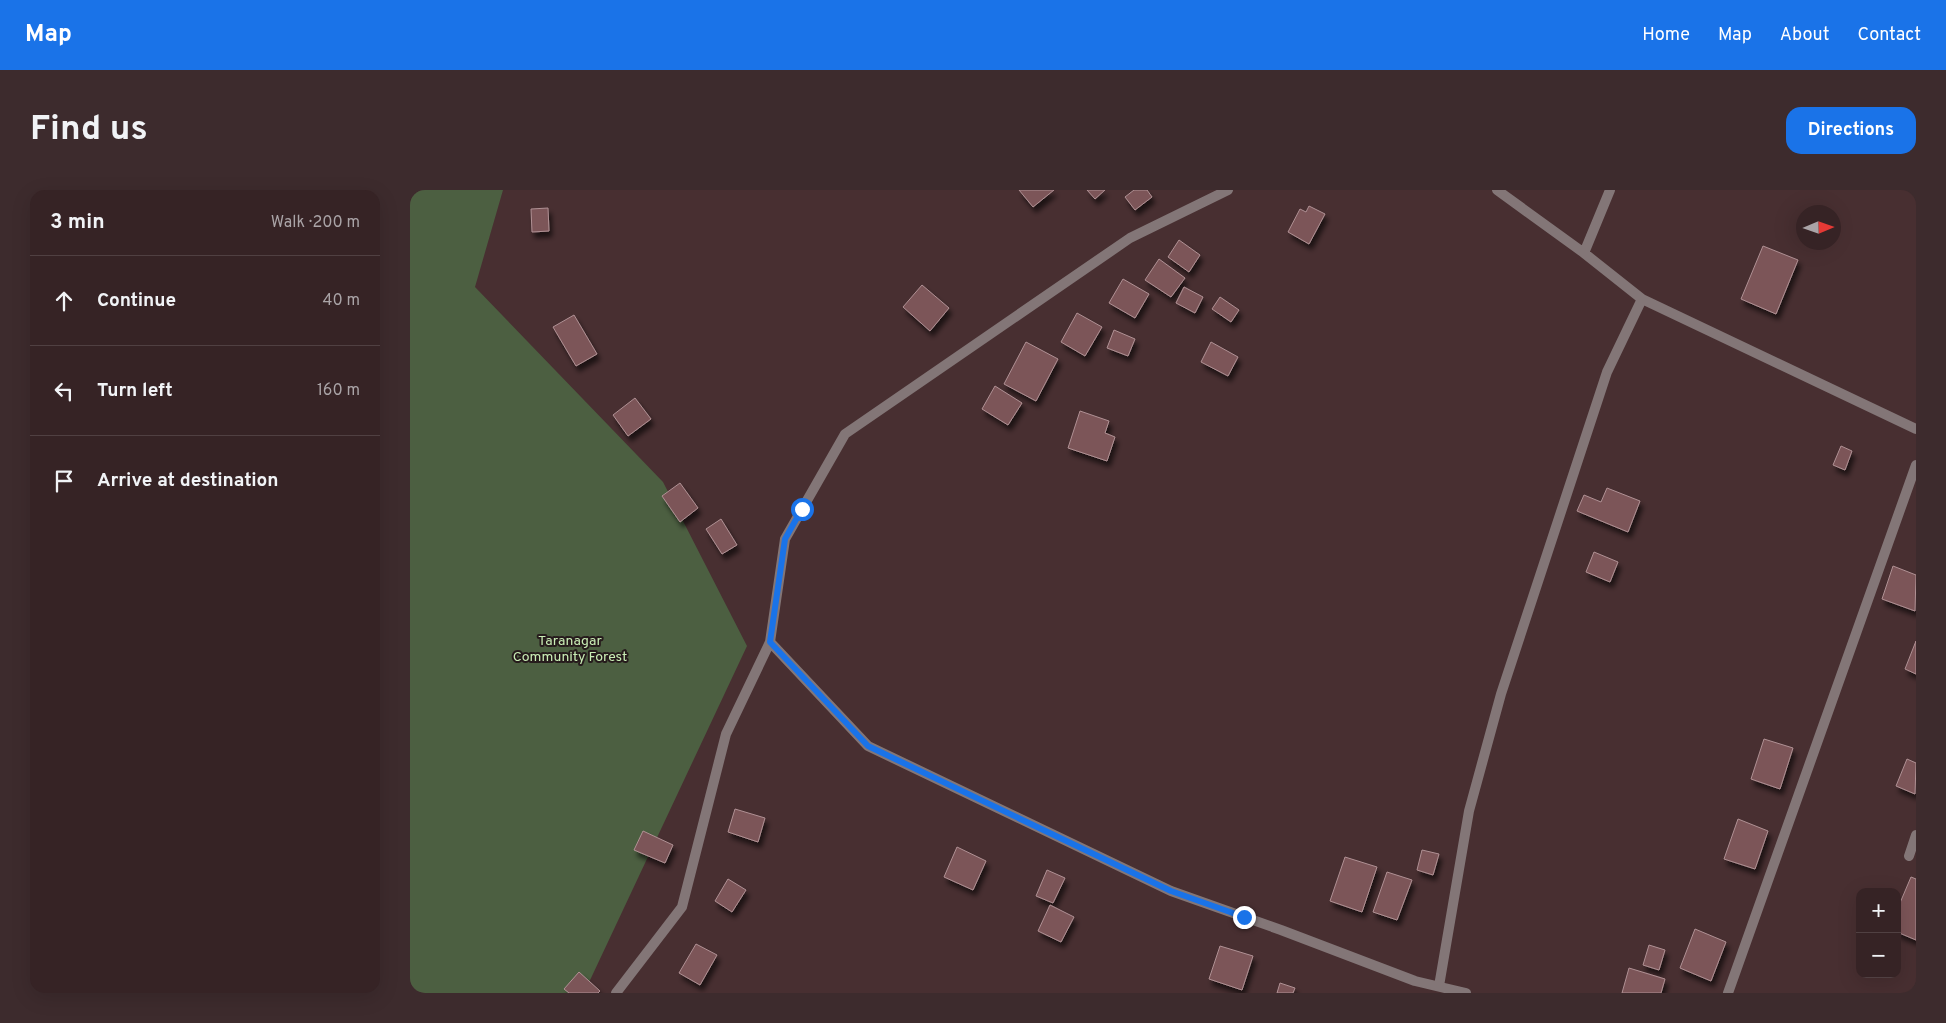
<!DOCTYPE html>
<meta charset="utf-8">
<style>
:root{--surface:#362325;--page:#3d2b2d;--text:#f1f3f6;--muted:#aaa4a7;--line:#504042;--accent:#1a73e8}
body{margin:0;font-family:Overpass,sans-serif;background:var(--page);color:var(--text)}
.controls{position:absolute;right:15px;bottom:15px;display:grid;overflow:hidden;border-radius:10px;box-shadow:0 5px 20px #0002}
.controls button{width:45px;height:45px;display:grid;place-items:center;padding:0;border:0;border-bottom:1px solid var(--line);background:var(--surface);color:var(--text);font:25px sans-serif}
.compass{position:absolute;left:1386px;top:15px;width:45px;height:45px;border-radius:50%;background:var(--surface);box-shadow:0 5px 20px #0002;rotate:88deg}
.stop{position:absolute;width:15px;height:15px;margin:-11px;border:4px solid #1a73e8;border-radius:50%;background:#fff}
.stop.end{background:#1a73e8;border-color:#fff;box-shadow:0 1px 5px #0008}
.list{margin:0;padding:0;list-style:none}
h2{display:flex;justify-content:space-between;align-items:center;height:65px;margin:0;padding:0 20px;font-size:21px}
h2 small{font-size:16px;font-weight:400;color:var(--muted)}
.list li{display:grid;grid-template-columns:32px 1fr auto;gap:15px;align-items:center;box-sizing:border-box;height:90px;padding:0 20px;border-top:1px solid var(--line)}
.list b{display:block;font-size:19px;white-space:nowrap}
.list em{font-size:16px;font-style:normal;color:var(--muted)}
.icon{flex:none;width:28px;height:28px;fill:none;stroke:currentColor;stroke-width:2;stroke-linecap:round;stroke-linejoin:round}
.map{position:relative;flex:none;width:1506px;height:803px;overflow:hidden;border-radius:15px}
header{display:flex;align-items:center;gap:30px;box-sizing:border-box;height:70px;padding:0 25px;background:var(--accent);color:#fff}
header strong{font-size:24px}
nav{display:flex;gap:28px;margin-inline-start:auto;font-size:18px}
.intro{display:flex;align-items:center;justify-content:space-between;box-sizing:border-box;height:120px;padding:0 30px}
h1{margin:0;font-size:35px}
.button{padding:12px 22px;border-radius:15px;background:var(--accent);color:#fff;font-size:18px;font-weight:700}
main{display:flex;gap:30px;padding:0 30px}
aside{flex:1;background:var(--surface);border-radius:15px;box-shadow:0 5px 20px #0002}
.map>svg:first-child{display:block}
.green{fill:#4c5f41}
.building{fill:#7b5458;stroke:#b09194;filter:url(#shadow)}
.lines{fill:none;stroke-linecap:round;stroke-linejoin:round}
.street{stroke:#837677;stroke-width:10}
.route{stroke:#1a73e8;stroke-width:6}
.labels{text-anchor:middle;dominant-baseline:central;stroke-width:4;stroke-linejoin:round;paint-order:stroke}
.park-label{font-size:14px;fill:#c9edb5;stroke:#261b1c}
</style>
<header>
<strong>Map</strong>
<nav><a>Home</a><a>Map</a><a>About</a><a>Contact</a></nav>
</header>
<div class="intro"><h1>Find us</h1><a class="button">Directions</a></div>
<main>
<aside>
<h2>3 min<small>Walk · 200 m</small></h2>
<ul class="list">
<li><svg class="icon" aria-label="ahead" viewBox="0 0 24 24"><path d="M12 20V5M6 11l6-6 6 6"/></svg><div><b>Continue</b></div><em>40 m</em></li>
<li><svg class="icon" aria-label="left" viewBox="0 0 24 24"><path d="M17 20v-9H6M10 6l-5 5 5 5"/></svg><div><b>Turn left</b></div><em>160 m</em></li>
<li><svg class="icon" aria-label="arrive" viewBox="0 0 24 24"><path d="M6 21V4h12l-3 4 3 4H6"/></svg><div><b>Arrive at destination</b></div></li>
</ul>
</aside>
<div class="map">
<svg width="1506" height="803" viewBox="0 0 1506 803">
<defs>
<filter id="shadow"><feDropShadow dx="3" dy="5.5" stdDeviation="2.5" flood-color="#0009"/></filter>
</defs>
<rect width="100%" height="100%" fill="#482f31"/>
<path class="green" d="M0,0H93L65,97L253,292L337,456L174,803H0Z"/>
<path class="building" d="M609,0H644L623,17Z
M677,0H695L685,9Z
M724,0H737L742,7L725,20L715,7Z
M899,16L915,24L899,54L878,42L890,19L896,22Z
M138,18L139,41L122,42L121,19Z
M769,50L790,65L779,82L758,67Z
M1353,56L1388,70L1366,124L1331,109Z
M749,69L775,88L761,107L735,90Z
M713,89L739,104L725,128L699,113Z
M512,95L539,118L520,141L493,117Z
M774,97L793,107L785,123L766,113Z
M810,107L829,120L821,132L802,119Z
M667,123L692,137L675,166L651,152Z
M164,125L187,164L166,176L143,137Z
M704,140L725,149L718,166L697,158Z
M616,152L648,169L626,211L594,194Z
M801,152L828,167L818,186L791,172Z
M585,196L612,213L598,235L572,219Z
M225,208L241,229L218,246L203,225Z
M670,221L699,231L695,243L705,247L697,271L658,258Z
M1431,256L1442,261L1435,280L1423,275Z
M270,293L288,318L270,332L252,306Z
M1197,298L1230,311L1218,342L1167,321L1174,305L1191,312Z
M311,329L327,355L312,364L296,339Z
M1184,362L1208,372L1200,392L1176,382Z
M1483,376L1506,385L1505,421L1472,409Z
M1506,451V484L1495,479Z
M1354,549L1383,558L1370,599L1341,589Z
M1497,569L1506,573L1505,604L1486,596Z
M325,619L355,628L348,652L318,642Z
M1328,629L1358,641L1345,679L1314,669Z
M233,641L263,655L255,673L224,660Z
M547,657L576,671L563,700L534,687Z
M1012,660L1029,664L1023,685L1007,680Z
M935,667L967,677L952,722L920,711Z
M637,680L655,688L643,713L626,706Z
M977,682L1002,690L987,730L963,722Z
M1501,687L1506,689V750L1487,742V720Z
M318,689L336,700L322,722L305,711Z
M640,715L664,727L651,752L628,741Z
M1285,739L1316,752L1301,791L1270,778Z
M286,754L307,765L290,795L269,783Z
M1239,755L1255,760L1249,780L1233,775Z
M810,756L843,766L832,800L799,789Z
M1219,778L1255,789L1251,803H1212Z
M169,782L190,801L188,803H159L154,799Z
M870,793L885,798L883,803H867Z"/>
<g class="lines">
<path class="street" d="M1087,0L1174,63L1232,109L1506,239
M1174,63L1200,0
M360,452L458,556L761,701L871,740L1005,791L1056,803
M1499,666L1506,645
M1029,796L1059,621L1091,504L1197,182L1232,109
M206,803L272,717L316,544L360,452L375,349L435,244L720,48L818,0
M1318,803L1506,275"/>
</g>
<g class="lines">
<path class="route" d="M392,319L375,349L360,452L458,556L761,701L834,727"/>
</g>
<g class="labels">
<g class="park-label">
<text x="160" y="451">Taranagar<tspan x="160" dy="16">Community Forest</tspan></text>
</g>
</g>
</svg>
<div class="controls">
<button>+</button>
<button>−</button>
</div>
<svg class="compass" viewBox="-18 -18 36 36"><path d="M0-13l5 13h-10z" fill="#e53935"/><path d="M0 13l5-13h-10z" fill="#aaa4a7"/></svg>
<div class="stop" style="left:392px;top:319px"></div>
<div class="stop end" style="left:834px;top:727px"></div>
</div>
</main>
